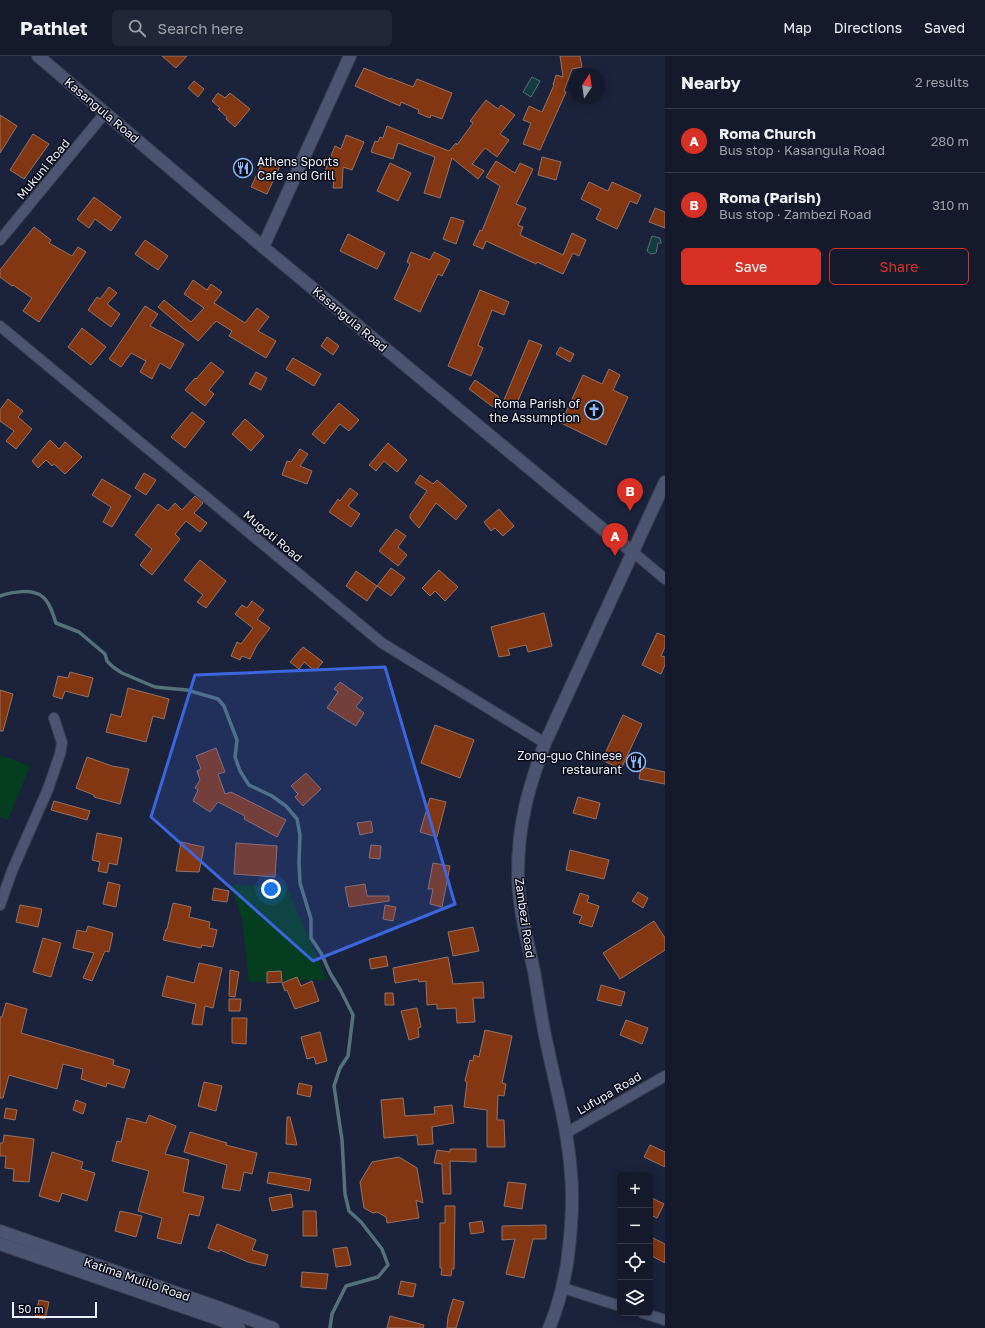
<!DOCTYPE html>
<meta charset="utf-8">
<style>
:root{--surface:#141a2c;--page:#212738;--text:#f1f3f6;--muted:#9da1a9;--line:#333848;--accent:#d93025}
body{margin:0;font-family:"Golos Text",sans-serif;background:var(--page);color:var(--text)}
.controls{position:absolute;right:12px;bottom:12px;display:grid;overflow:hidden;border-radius:6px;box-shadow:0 2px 10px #0003}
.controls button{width:36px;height:36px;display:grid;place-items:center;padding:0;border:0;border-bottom:1px solid var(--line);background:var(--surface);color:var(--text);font:20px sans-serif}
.compass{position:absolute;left:569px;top:12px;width:36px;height:36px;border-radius:50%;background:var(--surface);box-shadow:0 2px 10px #0003;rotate:13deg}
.scale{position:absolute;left:12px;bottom:10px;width:85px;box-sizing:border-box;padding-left:4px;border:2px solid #ecf0ff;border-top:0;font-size:11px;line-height:14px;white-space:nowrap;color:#ecf0ff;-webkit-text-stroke:3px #090c17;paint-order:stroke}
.you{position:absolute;left:271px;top:833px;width:14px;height:14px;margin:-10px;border:3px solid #fff;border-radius:50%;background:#1a73e8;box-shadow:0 0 0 6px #1a73e833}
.badge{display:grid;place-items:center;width:26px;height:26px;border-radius:50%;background:var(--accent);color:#fff;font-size:13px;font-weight:700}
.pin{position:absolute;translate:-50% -33px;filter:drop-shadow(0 1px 2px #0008)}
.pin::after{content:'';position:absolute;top:21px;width:14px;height:12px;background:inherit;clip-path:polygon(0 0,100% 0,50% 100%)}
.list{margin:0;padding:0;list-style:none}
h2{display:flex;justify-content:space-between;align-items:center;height:52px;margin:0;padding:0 16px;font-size:17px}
h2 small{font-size:13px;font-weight:400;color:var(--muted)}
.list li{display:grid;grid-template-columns:26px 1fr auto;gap:12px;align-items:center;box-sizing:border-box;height:64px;padding:0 16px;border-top:1px solid var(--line)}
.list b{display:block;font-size:15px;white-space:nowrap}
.list p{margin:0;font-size:13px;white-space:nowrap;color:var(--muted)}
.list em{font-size:13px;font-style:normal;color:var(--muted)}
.actions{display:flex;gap:8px;padding:12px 16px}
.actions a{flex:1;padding:9px 0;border:1px solid var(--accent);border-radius:6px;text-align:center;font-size:14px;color:var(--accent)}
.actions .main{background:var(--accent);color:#fff}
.icon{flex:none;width:22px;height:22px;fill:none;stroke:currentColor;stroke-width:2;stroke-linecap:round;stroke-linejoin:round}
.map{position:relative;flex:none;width:665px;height:1272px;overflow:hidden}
header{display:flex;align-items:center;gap:24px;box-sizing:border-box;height:56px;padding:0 20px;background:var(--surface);border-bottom:1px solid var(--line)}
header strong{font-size:19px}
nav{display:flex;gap:22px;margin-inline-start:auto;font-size:14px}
.search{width:280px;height:36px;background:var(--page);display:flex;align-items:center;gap:10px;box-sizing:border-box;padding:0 14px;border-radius:6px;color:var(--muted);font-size:15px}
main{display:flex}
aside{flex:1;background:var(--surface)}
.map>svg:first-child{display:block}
.green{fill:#043d20}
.water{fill:#133c42;stroke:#54727b}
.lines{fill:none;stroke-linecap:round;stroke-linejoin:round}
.stream{stroke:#54727b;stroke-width:3.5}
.building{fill:#823612;stroke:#967365}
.minor-casing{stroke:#393d52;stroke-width:12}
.tertiary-casing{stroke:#393d52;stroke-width:14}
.secondary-casing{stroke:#393d52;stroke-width:14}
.minor{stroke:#4b5471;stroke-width:10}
.tertiary{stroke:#4b5471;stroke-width:12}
.secondary{stroke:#4b5471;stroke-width:12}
.marked{fill:#3c66de;fill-opacity:0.2;stroke:#3c66de;stroke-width:3;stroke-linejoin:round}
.labels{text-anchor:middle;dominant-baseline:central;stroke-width:3;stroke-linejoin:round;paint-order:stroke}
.street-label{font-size:12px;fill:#ecf0ff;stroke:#090c17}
.poi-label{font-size:12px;fill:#ecf0ff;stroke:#090c17;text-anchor:end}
</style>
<header>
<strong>Pathlet</strong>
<div class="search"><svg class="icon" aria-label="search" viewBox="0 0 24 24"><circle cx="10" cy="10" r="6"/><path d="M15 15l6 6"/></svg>Search here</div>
<nav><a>Map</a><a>Directions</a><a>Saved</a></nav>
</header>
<main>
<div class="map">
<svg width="665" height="1272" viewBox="0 0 665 1272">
<rect width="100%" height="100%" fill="#1b223b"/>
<path class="green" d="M0,699L30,710L8,764L0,761Z
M231,829H286L327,924L249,926L242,863Z"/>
<path class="water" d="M532,21L540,25L531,41L523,36Z
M652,180L660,182L661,187H658L656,197L651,198L647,195Z"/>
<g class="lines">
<path class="stream" d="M0,540C12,536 32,532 43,541C50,547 53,558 56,567L79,576L105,598L107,605L113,611L122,617L155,631L187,634L218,643L224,650L237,684L235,701L240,715L249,729L272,740L286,750L297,763L300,779L299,806L300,827L311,863V882L321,897L330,917L341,935L353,959L348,1000L340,1012L334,1030L342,1084L345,1138L349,1155L361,1166L382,1193L388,1209L378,1221L346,1230L332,1258L330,1272"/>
</g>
<path class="building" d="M162,0H187L176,12Z
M560,0H580L582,11L572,13L564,35L566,36L540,94L523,88L531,67L523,64L529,50L542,56L554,29H553L556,19L563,21Z
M364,12L390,23V22L413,31L417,23L452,37L442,63L431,59L430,62L418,57L419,54L401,46L400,50L355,30Z
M194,25L204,33L198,41L188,32Z
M218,37L225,42L230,37L250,53L235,71L226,63L227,61L218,53L220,52L212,45Z
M486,44L498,53L501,49L515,59L500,78L509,84L497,101L485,92L472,108L484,115L478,123L452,102L440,142L424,137L435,101L398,87L393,103L371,96L375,85L378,86L380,81L383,82L387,70L449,95L456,87L457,89L473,67L470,65Z
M0,59L17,70L0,97Z
M33,78L49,88L24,123L10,114Z
M346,79L364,86L352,114L343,111L342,132H333L334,123H327V115H325L335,90L341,93Z
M542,101L561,106L556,124L538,119Z
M264,103L280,110L267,138L251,131Z
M496,105L515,117L520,107L533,113L516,148L526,152L518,169L523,171L520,179L563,199L572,177L586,184L579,200L573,197L563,218L537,206L536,208L486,185L483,193L473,189L480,174L482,175L500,130L486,121Z
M390,107L411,117L398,145L377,135Z
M589,126L608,135L612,126L641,139L637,148L630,145L617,173L596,163L601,153L581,143Z
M94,141L121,161L111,175L95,163L89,172L77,163Z
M655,152L665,156V172L649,166Z
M451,161L464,165L456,188L443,183Z
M34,171L51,184L49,187L72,200L78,191L86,196L39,266L23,255L32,242L13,229L12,230L0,221V214Z
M348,178L385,197L377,213L340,195Z
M145,184L168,200L158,214L135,198Z
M411,196L430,204L434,196L450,204L442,220L438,218L420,256L394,243L410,208L407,206Z
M193,224L207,234L211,228L222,236L214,247L245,267L257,252L269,261L258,275L276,285L266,302L229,280L232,275L216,265L198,285L158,251L164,244L191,266L204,252L184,238Z
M109,231L117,237L107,248L120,258L111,271L88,254L97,241L100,243Z
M480,234L509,246L504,259L492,254L478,289L483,292L471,320L448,310Z
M145,250L158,258L150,270L184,288L170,313L160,307L152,323L140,316L146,305L131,297L121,311L109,303Z
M82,272L106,291L91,309L68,291Z
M327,281L339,290L333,299L321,290Z
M529,284L542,289L516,349L504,344Z
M560,291L574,298L570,306L556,298Z
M293,302L321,318L314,330L286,313Z
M211,306L224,316L209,334L214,338L205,350L185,334L195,322L196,323Z
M609,313L620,319L613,334L628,341L606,389L561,367L583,319L602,328Z
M256,316L267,322L261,334L249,328Z
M475,324L499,341L493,351L469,333Z
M8,343L23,355L18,361L32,373L16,393L6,385L14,375L0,365V354Z
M339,347L359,364L349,375L340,368L324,388L312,378Z
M192,356L205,366L185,392L171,381Z
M245,363L264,380L251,395L232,378Z
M50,384L59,393L65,386L82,401L65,418L54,408L52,410L46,404L38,412L32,405Z
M388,387L407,404L397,416L384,405L376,415L369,409Z
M300,393L308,398L300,410L312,415L307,428L282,419L287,405L291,406Z
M144,417L156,424L146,439L135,432Z
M420,419L433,428L437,424L467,450L456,464L436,447L419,472L410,462V459L427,435L415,427Z
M102,423L131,440L112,471L103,466L111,451L92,439Z
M350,432L358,438L348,450L360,458L351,471L329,456L338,443L340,445Z
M195,440L203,447L194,457L207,467L200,476L186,465L175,478L180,483L152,519L140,509L152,493L135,479L158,448L168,455L175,447L182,454Z
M499,453L514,470L503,480L495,472L491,475L484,466Z
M396,473L406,480L398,491L407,499L398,510L379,495Z
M200,504L226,525L206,552L197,546L203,539L184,524Z
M391,512L405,522L391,540L377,530Z
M439,514L458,531L445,545L435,535L430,540L422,532Z
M356,515L377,530L367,545L346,530Z
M252,545L264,554L257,563L270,572L257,589L250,603L242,600L240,604L231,600L237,586L241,588L253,572L235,558L242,549L247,552Z
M544,557L552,590L528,596L526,589L508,593L510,599L499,601L491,571Z
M657,577L665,580V591L661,600L665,601V609L661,618L642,609Z
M303,591L323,606L315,615L304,606L299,613L290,606Z
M70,616L93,622L88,641L65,635L62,643L53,640L58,620L68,622Z
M340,626L363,642L356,651L364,657L356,670L327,652L338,636L334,633Z
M128,632L169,643L164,663L153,660L146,686L106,676L111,658L121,661Z
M0,634L13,638L3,675H0Z
M623,659L642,668L621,713L602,704Z
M435,669L474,684L460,722L421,707Z
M216,692L225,716L218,718L225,738L231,736L286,764L277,781L244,763L245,760L218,746L210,756L193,745L198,734L195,732L200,724L197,715L201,713L196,700Z
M87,701L112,710L129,713L120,748L94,741V739L76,732Z
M641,711L665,716V728L639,723Z
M306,717L321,733L303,750L295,741L298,738L291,730Z
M578,741L600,747L596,763L573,757Z
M430,742L446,746L437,781L420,776Z
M54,745L90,755L87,764L51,754Z
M371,765L373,776L360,779L357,767Z
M97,777L122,782L117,809L109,807L107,817L98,815L100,806L92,804Z
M181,786L204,791L199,816L176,815Z
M236,787L277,790L275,821L234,818Z
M371,789L381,790L380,803L369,802Z
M570,794L609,804L604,823L566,814Z
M433,807L450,810L442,851L430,848L433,833H428Z
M108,826L120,829L116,851L103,848Z
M365,828L367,840H389V845L349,851L345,831Z
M214,832L229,835L227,846L212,844Z
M638,836L648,842L643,852L632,845Z
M580,837L589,840L587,846L599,850L592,871L579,867L582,860L573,857Z
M173,847L191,851L189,861L210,866L209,872L217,874L213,891L202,889L201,892L163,884L166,873H167Z
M20,849L42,853L38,871L16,866Z
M385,849L396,851L393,865L383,863Z
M654,865L665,882V894L620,923L603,897Z
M88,870L113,877L109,896L105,895L92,925L83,922L94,897L73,892L77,874L86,876Z
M473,871L479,895L453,900L448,876Z
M43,882L61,887L51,921L33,916Z
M386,900L388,910L371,913L369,903Z
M448,901L453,928L483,926L484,942H473L475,966L457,967L456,952L437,953V948L427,949L426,925L419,926L418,923L395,927L393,912Z
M199,907L222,912L213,952L205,950L202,969L192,968L196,948L162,940L167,920L194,927Z
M230,914L239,916L235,941L229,940Z
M281,915L282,926L267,927V916Z
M297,921L301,930L312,925L319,945L295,953L287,934L285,935L282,927Z
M601,929L625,936L621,950L597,944Z
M385,937H393L394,949H385Z
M229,943H241L240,955H229Z
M6,947L27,953L21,977L114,1004L113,1009L130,1014L124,1032L107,1027L106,1031L81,1023L83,1013L63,1008L57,1033L9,1019L3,1042H0V961H2Z
M417,952L421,971L418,972L419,981L409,984L401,955Z
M232,962H247L246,988L232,987Z
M626,964L648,972L642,988L620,979Z
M485,974L512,980L502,1027L506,1028L504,1040L498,1039L497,1064H504L505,1091H487V1054L464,1051L467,1026L465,1025L470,1004L473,1005L474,999L479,1001Z
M320,976L327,1005L316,1008L314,1001L307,1003L301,981Z
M204,1026L222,1030L216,1055L198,1050Z
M299,1027L312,1030L310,1041L297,1038Z
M403,1042L405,1060L435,1058L434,1051L452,1049L454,1067L432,1071L433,1088L418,1089L417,1079L384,1082L381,1044Z
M76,1044L86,1048L83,1058L73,1054Z
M6,1052L17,1054L15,1064L4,1062Z
M149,1059L176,1070L165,1098L189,1104L183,1136L204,1141L199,1160L189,1158L181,1188L157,1182L162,1162L138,1155L149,1115L112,1105L117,1085L121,1086L127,1062L146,1067Z
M287,1061H290L297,1089L286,1088Z
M190,1076L227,1087L226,1089L257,1097L252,1118L244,1116L240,1135L222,1132L227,1109L184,1096Z
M4,1079L34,1083L29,1126L13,1125L14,1113L5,1112L6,1100H0V1087H3Z
M650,1089L665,1096V1111L644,1101Z
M450,1093H476V1106L450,1105L451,1138H443L442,1108L434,1107L437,1094L450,1096Z
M52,1096L83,1106L81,1113L95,1117L87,1145L62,1137L59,1146L39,1140Z
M399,1101L417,1112L423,1147L416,1144L419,1162L387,1167L386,1161L377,1156L373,1157L364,1152L360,1126L372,1106Z
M269,1116L311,1123L309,1135L267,1127Z
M508,1126L526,1128L522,1153L504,1150Z
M291,1138L293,1151L272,1155L269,1142Z
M650,1141L664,1148L657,1162L650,1159Z
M445,1150H455L454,1213H452L451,1220L441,1219L442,1212H440V1167H445Z
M120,1155L142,1160L136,1181L115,1175Z
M303,1155H316L317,1180H303Z
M482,1165L484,1176L471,1178L469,1167Z
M217,1168L256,1184L252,1194L268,1199L265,1210L248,1206L220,1194L219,1196L208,1192Z
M546,1169V1183H533L524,1222L506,1218L515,1183L502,1184V1170Z
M653,1182L665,1188V1207L650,1199V1187Z
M347,1191L351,1209L336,1211L333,1193Z
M302,1216L328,1218L326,1233L301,1231Z
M401,1225L416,1228L413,1241L398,1238Z
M453,1243L464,1246L456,1272H447L448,1261Z
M39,1244L49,1246L45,1263L35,1261Z
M390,1260L424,1269L423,1272H387Z"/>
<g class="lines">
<defs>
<path id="minor" d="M0,184L105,57
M0,270L382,587L545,687
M633,496L665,523
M0,849L12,815L48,733L60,698L62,687L54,662
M566,1077L665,1020
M563,1232L620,1250
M643,1257L665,1264"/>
<path id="tertiary" d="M263,191L350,0"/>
<path id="secondary" d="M38,0L263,191L605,475L633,496
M0,1175L220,1252L273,1272
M0,1188L218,1263L239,1272
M549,1272C558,1252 563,1230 567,1208C571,1178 574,1148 571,1118C568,1072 555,1028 546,984C541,961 538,938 534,915C527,883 518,850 518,817C518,768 528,733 545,687L665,426"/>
</defs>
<use href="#minor" class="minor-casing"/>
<use href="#tertiary" class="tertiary-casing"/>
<use href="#secondary" class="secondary-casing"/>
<use href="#minor" class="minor"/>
<use href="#tertiary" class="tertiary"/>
<use href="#secondary" class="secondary"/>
</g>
<path class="marked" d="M385,611L455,848L313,905L151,761L195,619Z"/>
<defs>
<symbol id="restaurant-ring" viewBox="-11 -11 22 22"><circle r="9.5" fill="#090c17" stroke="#88bafc" stroke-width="1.5"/><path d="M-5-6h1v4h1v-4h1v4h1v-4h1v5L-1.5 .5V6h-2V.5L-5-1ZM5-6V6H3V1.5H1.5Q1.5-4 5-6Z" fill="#88bafc"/></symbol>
<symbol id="church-ring" viewBox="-11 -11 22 22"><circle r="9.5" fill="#090c17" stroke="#88bafc" stroke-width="1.5"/><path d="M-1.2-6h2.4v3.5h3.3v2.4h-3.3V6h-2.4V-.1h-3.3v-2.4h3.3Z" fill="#88bafc"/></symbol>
</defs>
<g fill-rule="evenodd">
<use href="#restaurant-ring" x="232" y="101" width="22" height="22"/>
<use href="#church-ring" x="583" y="343" width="22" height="22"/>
<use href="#restaurant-ring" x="625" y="695" width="22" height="22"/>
</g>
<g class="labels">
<g class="street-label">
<text transform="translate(102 54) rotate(40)">Kasangula Road</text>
<text transform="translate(43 113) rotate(-50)">Mukuni Road</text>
<text transform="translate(350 263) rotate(40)">Kasangula Road</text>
<text transform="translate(273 480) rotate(40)">Mugoti Road</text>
<text transform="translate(525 862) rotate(82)">Zambezi Road</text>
<text transform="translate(609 1037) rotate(-30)">Lufupa Road</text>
<text transform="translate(137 1223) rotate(19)">Katima Mulilo Road</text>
</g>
<g class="poi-label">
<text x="257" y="105" text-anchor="start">Athens Sports<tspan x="257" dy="14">Cafe and Grill</tspan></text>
<text x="580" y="347">Roma Parish of<tspan x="580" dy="14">the Assumption</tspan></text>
<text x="622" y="699">Zong-guo Chinese<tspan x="622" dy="14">restaurant</tspan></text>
</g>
</g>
</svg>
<div class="controls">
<button>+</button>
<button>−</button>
<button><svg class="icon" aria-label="locate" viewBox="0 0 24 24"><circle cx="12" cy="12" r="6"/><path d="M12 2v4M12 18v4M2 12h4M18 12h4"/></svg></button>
<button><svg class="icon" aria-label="layers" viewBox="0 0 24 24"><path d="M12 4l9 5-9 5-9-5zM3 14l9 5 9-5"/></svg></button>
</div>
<svg class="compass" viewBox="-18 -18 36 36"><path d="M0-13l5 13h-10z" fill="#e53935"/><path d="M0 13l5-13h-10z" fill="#9da1a9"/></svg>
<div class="scale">50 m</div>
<div class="you"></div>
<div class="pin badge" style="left:615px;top:500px">A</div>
<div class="pin badge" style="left:630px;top:455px">B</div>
</div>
<aside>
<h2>Nearby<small>2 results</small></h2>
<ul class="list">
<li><span class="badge">A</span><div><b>Roma Church</b><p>Bus stop · Kasangula Road</p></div><em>280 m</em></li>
<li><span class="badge">B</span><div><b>Roma (Parish)</b><p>Bus stop · Zambezi Road</p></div><em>310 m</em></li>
</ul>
<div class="actions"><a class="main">Save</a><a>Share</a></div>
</aside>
</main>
